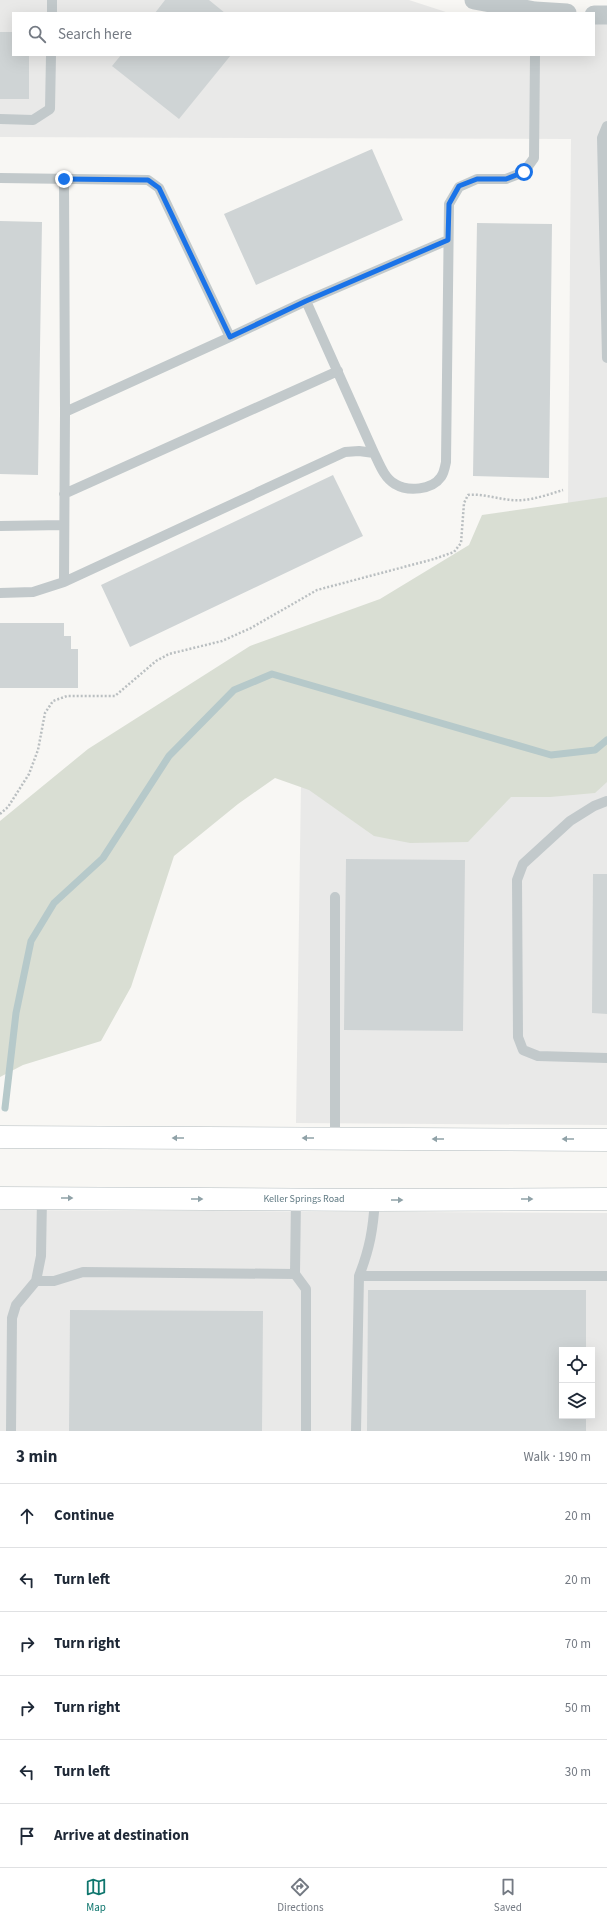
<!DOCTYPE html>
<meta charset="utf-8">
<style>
:root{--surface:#fff;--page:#f6f6f7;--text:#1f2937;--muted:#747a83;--line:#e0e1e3;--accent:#0f766e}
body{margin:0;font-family:"Source Sans 3",sans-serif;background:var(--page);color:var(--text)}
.controls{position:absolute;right:12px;bottom:12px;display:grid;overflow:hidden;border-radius:0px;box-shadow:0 4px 16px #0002}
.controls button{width:36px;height:36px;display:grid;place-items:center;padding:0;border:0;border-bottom:1px solid var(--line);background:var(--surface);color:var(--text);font:20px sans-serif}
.stop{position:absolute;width:12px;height:12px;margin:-9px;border:3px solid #1a73e8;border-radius:50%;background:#fff}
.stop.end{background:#1a73e8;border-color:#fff;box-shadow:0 1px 4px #0008}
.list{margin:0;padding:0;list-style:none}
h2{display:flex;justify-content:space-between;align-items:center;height:52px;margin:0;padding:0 16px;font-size:17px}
h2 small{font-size:13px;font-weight:400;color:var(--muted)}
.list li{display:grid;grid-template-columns:26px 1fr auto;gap:12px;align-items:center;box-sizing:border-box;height:64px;padding:0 16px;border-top:1px solid var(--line)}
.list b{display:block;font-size:15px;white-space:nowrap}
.list em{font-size:13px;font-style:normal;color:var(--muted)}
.icon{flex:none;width:22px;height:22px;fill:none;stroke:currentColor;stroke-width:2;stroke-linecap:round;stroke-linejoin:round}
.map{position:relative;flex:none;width:607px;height:1431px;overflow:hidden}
.search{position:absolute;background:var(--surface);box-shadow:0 4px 16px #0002;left:12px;right:12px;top:12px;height:44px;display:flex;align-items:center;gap:10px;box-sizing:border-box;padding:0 14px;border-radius:0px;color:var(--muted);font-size:15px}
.sheet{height:436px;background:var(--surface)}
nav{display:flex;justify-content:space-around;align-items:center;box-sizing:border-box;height:56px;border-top:1px solid var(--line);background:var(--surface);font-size:11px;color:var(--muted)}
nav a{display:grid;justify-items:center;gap:2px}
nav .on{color:var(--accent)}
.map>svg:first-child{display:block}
.built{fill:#e9e9e8;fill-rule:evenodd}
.green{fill:#d9ded3}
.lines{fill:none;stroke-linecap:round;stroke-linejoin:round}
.stream{stroke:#b6c9ca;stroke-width:7}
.building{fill:#cfd4d5}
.secondary-casing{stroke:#b2bbbe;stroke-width:23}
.path{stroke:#babfc1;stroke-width:2.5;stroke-dasharray:2 2;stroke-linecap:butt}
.lane{stroke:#c2c9cb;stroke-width:10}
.street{stroke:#c2c9cb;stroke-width:19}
.secondary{stroke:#fff;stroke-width:22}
.oneway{fill:#90a2a8}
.route{stroke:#1a73e8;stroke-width:5}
.labels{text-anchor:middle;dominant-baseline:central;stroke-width:3;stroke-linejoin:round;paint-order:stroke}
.street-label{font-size:10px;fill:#607a83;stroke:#fff}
</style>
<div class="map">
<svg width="607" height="1431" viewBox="0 0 607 1431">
<rect width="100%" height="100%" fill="#f8f7f4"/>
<path class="built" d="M0,0H409L449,13H13V55H594V23H607V1125L296,1123L301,783L562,779L568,502L571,139L0,137Z
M0,1210L607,1213V1431H0ZM562,1350H592V1416H562Z"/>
<path class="green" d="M607,497V782L595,793L550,797H511L468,842L410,843L374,836L309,790L275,778L238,804L174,856L131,987L101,1041L23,1065L0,1077V821L88,749L250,646L380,599L469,545L482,515Z"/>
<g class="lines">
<path class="stream" d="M5,1108L16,1013L31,941L54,903L103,858L169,756L234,690L272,674L551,755L595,750L607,740"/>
</g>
<path class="building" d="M165,0H209L225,13H155Z
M0,32H13V55H29V99H0Z
M121,55H231L179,119L112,66Z
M372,149L403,220L256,285L224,214Z
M0,221L42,222L38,475L0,474Z
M477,223L552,224L549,478L473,476Z
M333,475L363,536L130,647L101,585Z
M0,623H64V636H71V649H78V688H0Z
M346,859L465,860L463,1031L344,1030Z
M593,874H607V1014L592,1013Z
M368,1290H586V1350H562V1416H586V1431H367Z
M70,1310L263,1311L262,1431H69Z"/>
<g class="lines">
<defs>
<path id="secondary" d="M0,1137L607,1140
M0,1198L375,1200L607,1199"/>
</defs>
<use href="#secondary" class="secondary-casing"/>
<path class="path" d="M0,814L8,807L29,774L38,750L45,713L53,701L67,696H115L156,661L169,654L222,641L251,628L317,590L434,559L454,552L461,543L464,503L468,495C486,493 504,502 523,500C536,499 550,494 563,490"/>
<path class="lane" d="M52,13V0
M0,119L33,120L50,109L51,55
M607,126L602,138L607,358
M0,178L148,180L159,188L230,337L306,301L448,240
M306,301L374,453
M65,412L230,337
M64,494L338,371
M0,526L64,525
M64,582L65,412L64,179
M0,593L33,592L64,582L345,452L359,451L374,453C379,463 384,478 395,484C408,492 432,490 441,477C444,473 445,467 446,462L449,204L459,187L477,179H506L524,172L534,158L535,55
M607,801L594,806L570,821L523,864L517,880L518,1037L523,1050L538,1056L607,1058
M335,1138V897
M295,1274L296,1199
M359,1276H607
M36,1281L41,1256L42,1198
M11,1431L12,1318L16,1305L36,1281H54L83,1272L295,1274L306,1289V1431
M356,1431L359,1276C370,1248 373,1229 375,1200"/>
<path class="street" d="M474,0L535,11L567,13
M594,15H607"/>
<use href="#secondary" class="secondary"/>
</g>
<defs><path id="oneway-solid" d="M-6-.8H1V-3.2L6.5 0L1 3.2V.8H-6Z"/></defs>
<g class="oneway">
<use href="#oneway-solid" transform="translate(178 1138) rotate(-180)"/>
<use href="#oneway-solid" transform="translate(308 1138) rotate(-180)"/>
<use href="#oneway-solid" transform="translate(438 1139) rotate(-180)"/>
<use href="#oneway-solid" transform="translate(568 1139) rotate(-180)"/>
<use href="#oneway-solid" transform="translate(67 1198)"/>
<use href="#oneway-solid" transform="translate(197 1199)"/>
<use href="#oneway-solid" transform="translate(527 1199)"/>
<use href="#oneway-solid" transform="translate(397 1200)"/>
</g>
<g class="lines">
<path class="route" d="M64,179L148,180L159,188L230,337L306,301L448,240L449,204L459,186L477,179H506L524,172"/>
</g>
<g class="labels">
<g class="street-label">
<text x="304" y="1199">Keller Springs Road</text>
</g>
</g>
</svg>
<div class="controls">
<button><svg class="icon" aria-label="locate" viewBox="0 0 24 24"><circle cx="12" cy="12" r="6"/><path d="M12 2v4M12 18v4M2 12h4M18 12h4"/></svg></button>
<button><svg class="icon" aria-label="layers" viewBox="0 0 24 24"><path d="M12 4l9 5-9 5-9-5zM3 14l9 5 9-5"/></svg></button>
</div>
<div class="stop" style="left:524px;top:172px"></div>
<div class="stop end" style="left:64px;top:179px"></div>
<div class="search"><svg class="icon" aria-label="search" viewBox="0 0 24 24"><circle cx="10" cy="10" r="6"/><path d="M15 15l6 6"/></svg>Search here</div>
</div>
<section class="sheet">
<h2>3 min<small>Walk · 190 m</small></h2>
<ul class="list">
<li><svg class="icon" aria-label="ahead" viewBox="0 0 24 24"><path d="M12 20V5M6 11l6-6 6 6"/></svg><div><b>Continue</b></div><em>20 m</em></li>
<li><svg class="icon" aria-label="left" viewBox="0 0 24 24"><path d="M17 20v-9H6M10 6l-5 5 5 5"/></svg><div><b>Turn left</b></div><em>20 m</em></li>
<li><svg class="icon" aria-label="right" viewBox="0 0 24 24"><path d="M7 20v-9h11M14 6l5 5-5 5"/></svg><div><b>Turn right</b></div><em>70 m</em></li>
<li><svg class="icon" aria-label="right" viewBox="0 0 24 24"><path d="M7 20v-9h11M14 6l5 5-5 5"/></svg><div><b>Turn right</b></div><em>50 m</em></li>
<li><svg class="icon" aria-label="left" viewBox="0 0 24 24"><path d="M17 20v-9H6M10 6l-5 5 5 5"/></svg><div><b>Turn left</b></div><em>30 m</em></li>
<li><svg class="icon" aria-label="arrive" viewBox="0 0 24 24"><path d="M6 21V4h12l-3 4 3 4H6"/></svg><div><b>Arrive at destination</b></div></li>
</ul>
</section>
<nav>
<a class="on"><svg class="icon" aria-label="map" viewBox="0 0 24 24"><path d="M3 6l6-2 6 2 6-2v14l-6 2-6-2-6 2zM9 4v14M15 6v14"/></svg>Map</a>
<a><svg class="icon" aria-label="directions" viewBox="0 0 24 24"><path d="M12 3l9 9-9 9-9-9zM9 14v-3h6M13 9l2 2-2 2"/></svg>Directions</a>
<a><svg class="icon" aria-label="saved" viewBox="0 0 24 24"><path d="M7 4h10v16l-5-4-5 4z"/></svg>Saved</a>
</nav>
